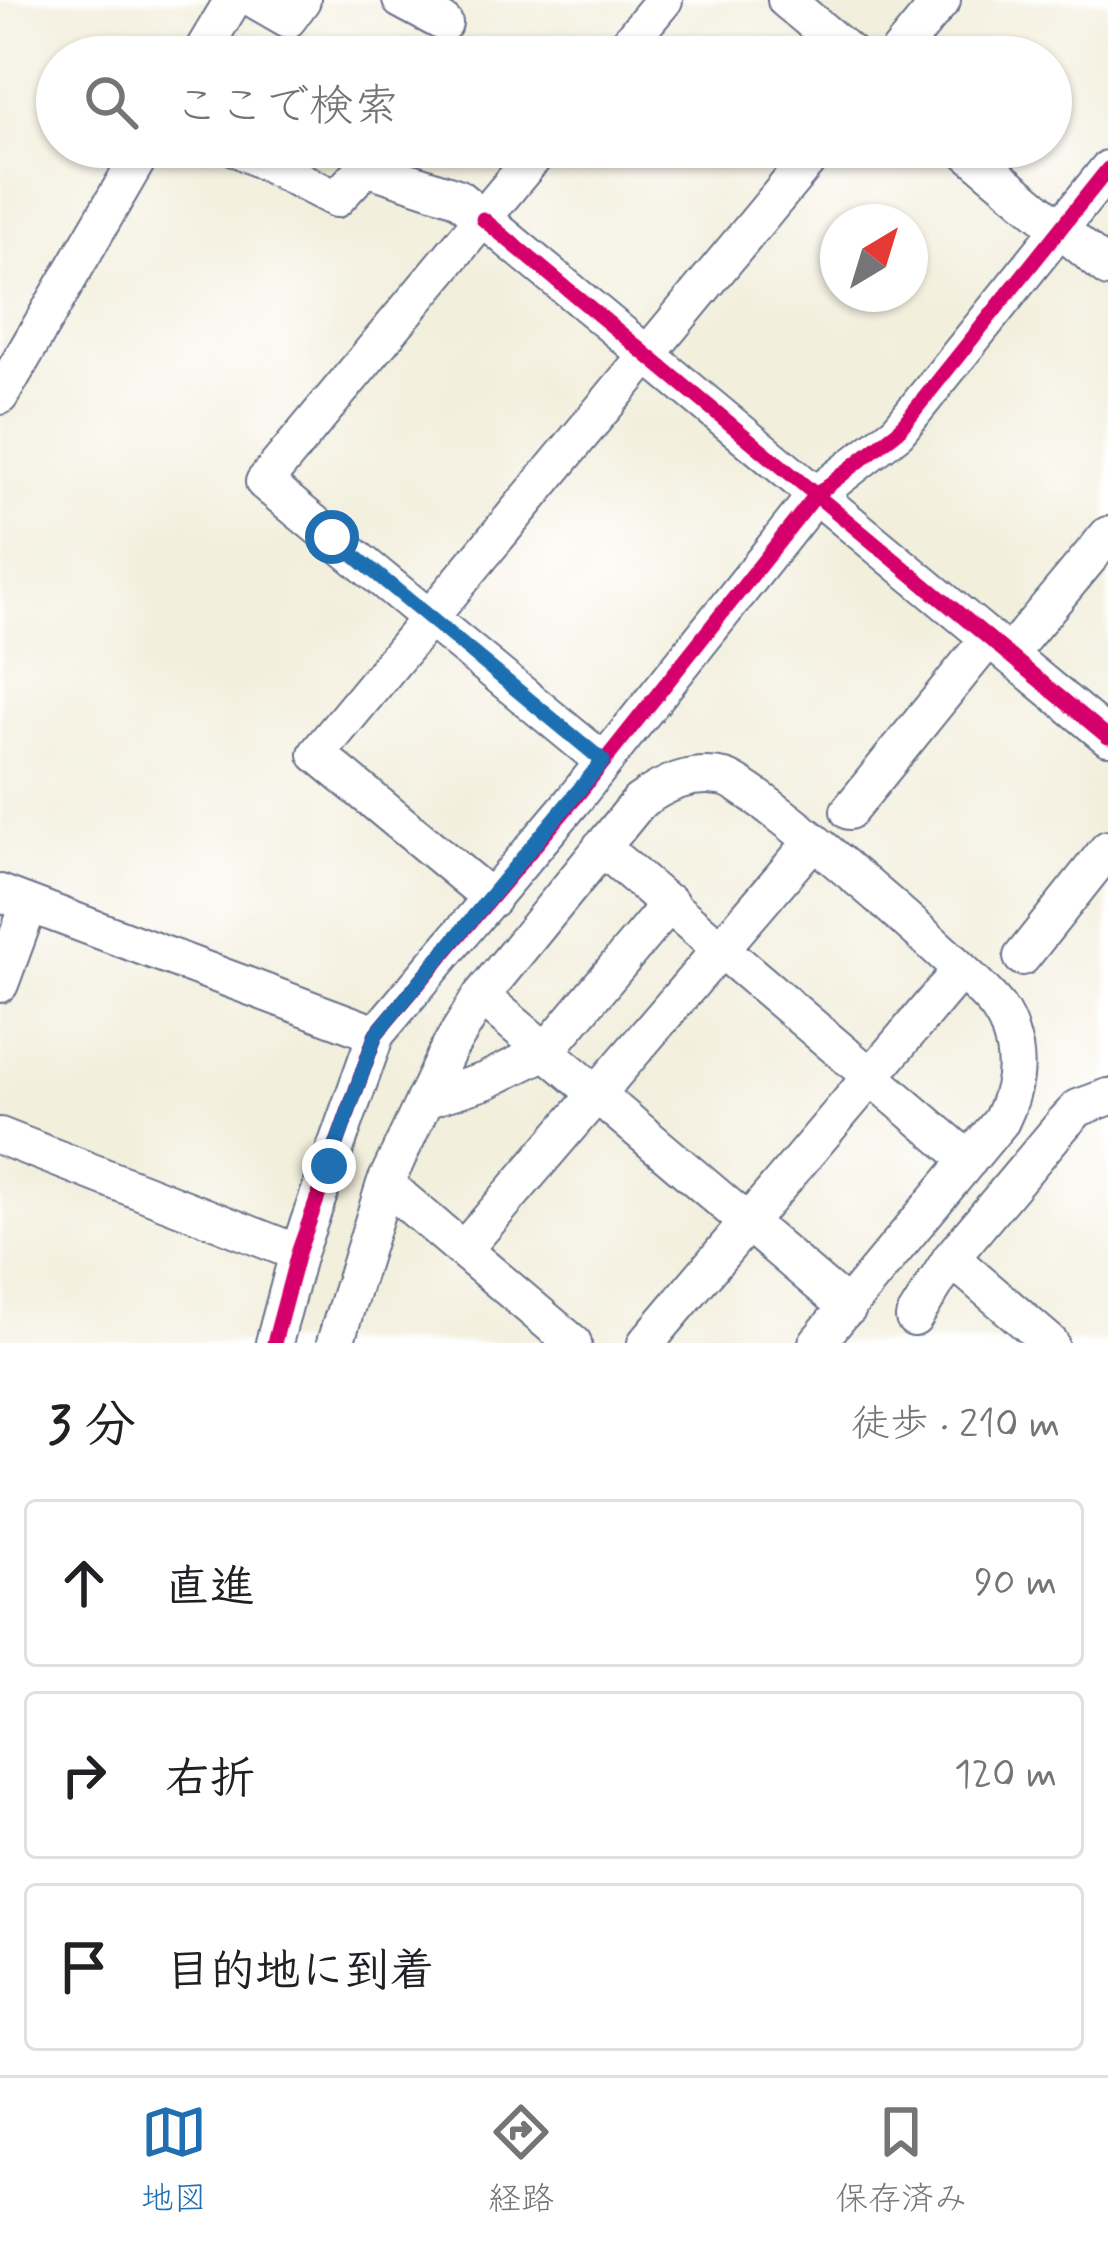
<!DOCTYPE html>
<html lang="ja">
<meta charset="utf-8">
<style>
:root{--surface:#fff;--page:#f6f6f6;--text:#202124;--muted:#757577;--line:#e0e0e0;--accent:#1f6fb2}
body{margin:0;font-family:Mynerve,"Klee One",sans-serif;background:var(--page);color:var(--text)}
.compass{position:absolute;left:820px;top:204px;width:108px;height:108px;border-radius:50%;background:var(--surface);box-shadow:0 3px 9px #0004;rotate:38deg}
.stop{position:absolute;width:36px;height:36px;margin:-27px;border:9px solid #1f6fb2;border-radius:50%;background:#fff}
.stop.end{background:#1f6fb2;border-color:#fff;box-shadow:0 3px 12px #0008}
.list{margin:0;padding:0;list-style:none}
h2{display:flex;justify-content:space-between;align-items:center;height:156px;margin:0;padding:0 48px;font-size:51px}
h2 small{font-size:39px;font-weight:400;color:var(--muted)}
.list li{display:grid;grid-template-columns:78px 1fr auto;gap:36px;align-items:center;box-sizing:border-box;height:168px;margin:0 24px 24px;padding:0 24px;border:3px solid var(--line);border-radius:12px}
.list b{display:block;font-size:45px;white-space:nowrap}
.list em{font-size:39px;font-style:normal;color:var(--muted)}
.icon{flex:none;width:66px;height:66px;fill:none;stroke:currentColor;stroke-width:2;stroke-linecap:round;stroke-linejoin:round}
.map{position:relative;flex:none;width:1108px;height:1343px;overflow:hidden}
.search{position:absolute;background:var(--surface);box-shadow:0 3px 9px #0004;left:36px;right:36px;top:36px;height:132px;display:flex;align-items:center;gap:30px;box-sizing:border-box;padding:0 42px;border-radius:66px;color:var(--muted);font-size:45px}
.sheet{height:732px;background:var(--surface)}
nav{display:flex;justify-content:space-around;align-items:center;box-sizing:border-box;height:168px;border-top:3px solid var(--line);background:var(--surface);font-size:33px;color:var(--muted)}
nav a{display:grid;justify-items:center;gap:6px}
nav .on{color:var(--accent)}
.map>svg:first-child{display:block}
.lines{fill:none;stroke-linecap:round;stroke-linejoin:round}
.minor-casing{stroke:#67728a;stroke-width:40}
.minor{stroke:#fff;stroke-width:36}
.cycleway-casing{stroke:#fff;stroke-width:22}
.cycleway{stroke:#d6006c;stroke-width:15}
.route{stroke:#1f6fb2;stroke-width:15}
</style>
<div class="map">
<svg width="1108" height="1343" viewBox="0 0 1108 1343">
<rect width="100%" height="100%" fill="#fff"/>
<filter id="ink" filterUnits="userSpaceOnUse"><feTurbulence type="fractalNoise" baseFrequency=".00833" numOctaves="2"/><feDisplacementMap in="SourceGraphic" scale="24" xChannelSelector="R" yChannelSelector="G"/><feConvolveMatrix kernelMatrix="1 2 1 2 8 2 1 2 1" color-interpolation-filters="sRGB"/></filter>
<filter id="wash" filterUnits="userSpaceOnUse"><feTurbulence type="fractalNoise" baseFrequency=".004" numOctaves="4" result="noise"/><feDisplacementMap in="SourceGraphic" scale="48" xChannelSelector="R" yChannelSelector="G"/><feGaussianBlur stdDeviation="2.7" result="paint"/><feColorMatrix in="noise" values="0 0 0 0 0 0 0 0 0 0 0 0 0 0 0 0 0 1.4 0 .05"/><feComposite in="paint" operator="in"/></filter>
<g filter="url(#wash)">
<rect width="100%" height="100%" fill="#f3efdd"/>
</g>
<g filter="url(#ink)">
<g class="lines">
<defs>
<path id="minor" d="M255,0L288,19L302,0
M401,0L444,23
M786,0L854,57
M199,57L233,0
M617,57L664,0
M895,57L942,0
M235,147L336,199L366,167L457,197L1108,737
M542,147L264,482L603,761
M962,147L1108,269
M0,396L145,147
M1009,654L1108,535
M849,811L989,638
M601,847L969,1160
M0,893L376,1034
M492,899L317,754L819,147
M1022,957L1108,849
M0,984L29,905
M481,996L848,1308
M424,1100L485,1081L546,1051L670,903
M0,1136L298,1253
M385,1184L573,1343
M464,1249L813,841
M951,1258L1050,1343
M914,1318L951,1258L1064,1123L1078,1108L1108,1097
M274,1343L298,1253L376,1034L572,802L816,495L898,431L1108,169
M335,1343L385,1184L448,1050L481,996L639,802C665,783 692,771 725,778C754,784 977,977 998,1008C1003,1015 1008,1025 1010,1033C1021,1064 1015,1092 1001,1121L817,1343
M646,1343L960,971"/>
</defs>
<use href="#minor" class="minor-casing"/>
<use href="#minor" class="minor"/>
<defs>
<path id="cycleway" d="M483,219L1108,737
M274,1343L298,1253L376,1034L572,802L816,495L898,431L1108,169"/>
</defs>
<use href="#cycleway" class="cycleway-casing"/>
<use href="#cycleway" class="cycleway"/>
</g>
</g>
<g class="lines" filter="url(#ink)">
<path class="route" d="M329,1166L376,1034L603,761L332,537"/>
</g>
</svg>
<svg class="compass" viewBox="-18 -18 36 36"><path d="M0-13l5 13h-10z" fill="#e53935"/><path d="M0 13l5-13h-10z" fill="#757577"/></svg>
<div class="stop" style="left:332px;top:537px"></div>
<div class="stop end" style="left:329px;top:1166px"></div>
<div class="search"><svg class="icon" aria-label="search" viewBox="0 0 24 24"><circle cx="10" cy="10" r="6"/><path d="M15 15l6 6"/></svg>ここで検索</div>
</div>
<section class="sheet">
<h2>3 分<small>徒歩 · 210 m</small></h2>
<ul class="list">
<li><svg class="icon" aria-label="ahead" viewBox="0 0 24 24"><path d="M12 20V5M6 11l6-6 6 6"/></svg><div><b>直進</b></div><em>90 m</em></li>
<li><svg class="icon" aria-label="right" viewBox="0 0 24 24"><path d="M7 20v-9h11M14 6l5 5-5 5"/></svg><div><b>右折</b></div><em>120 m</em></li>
<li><svg class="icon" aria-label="arrive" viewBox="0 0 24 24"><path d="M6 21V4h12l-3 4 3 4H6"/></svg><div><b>目的地に到着</b></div></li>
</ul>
</section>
<nav>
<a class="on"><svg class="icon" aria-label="map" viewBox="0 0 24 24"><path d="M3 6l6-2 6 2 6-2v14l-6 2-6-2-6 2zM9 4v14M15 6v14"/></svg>地図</a>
<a><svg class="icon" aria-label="directions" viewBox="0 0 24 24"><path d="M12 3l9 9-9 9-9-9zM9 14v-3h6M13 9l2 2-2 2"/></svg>経路</a>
<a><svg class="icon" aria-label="saved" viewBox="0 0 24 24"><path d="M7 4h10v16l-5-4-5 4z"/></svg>保存済み</a>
</nav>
